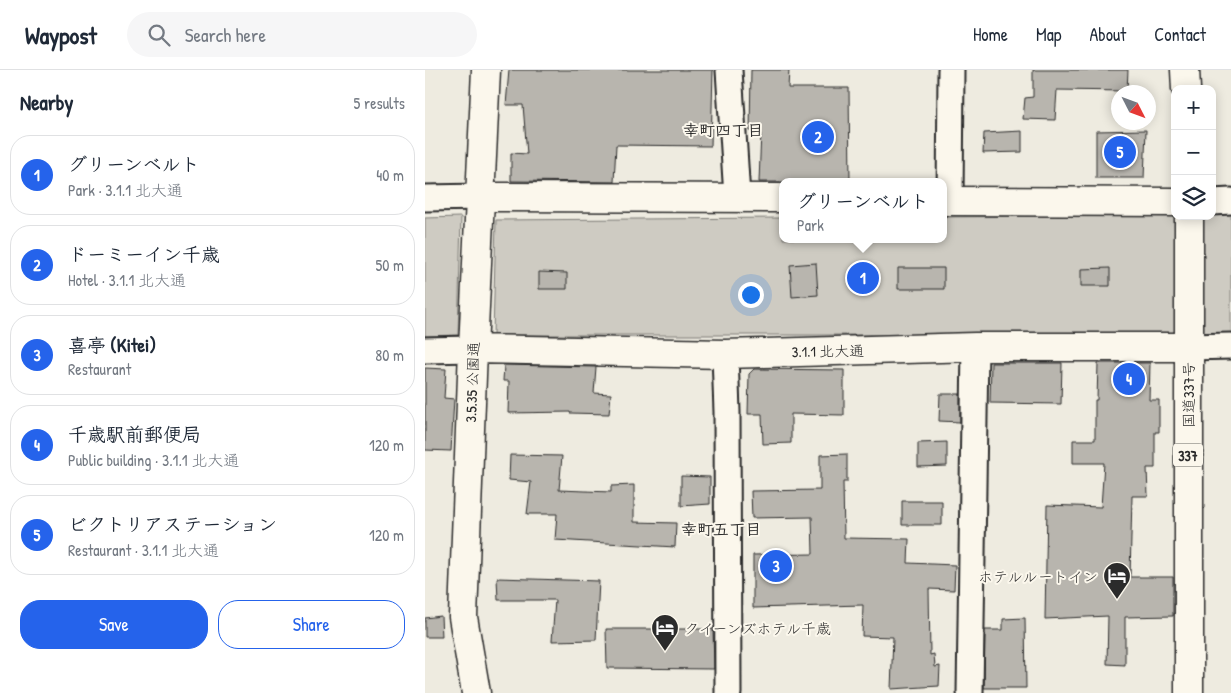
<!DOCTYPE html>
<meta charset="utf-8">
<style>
:root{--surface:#fff;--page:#f6f6f7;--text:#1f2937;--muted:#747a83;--line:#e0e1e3;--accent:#2563eb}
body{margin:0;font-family:"Patrick Hand","Klee One",sans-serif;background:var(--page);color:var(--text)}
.controls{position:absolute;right:15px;top:15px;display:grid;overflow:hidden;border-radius:10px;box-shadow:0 2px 12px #0003}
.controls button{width:45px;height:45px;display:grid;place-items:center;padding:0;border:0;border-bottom:1px solid var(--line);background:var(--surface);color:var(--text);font:25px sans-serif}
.compass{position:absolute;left:686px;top:15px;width:45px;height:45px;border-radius:50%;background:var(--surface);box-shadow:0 2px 12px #0003;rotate:132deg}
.you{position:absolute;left:325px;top:224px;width:18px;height:18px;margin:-12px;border:4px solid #fff;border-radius:50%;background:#1a73e8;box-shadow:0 0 0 8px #1a73e833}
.badge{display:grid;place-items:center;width:32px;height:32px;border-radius:50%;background:var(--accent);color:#fff;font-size:16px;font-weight:700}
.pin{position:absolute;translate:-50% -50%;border:2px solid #fff;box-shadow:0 1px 5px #0006}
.popup{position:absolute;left:354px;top:108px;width:168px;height:65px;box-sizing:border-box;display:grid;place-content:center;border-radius:10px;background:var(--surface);filter:drop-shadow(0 1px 4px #0005);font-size:16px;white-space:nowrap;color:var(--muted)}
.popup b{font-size:19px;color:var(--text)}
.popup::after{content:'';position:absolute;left:50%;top:100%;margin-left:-10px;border:10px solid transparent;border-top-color:var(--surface)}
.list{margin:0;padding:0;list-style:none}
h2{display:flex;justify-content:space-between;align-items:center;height:65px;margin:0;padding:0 20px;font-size:21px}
h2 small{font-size:16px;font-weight:400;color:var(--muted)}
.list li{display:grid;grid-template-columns:32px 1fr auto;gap:15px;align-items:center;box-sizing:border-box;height:80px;margin:0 10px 10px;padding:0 10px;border:1px solid var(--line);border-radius:20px}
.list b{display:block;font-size:19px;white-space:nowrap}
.list p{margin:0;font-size:16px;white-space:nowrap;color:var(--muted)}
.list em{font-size:16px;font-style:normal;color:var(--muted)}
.actions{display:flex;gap:10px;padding:15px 20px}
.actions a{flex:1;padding:11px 0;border:1px solid var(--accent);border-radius:20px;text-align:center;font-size:18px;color:var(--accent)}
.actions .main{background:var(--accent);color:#fff}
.icon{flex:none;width:28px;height:28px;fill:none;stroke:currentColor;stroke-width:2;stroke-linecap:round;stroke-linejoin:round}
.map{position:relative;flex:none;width:806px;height:623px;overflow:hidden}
header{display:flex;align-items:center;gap:30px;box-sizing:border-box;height:70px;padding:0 25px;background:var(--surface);border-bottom:1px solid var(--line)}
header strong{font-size:24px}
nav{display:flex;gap:28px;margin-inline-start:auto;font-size:18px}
.search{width:350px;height:45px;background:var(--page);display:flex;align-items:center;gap:12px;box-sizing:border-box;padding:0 18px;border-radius:28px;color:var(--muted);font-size:19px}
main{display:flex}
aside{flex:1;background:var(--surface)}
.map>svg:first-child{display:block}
.green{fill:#cecbc2;stroke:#7c7b76}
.building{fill:#b8b5ae;stroke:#2b2b2b}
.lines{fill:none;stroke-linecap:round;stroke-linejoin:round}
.street-casing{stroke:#2b2b2b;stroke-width:29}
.secondary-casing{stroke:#2b2b2b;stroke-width:31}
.highway-casing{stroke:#2b2b2b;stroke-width:31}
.street{stroke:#fbf7ec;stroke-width:25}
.secondary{stroke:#fbf7ec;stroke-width:28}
.highway{stroke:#fbf7ec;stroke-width:28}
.labels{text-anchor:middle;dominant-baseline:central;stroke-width:4;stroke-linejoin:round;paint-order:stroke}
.shield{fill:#fbf7ec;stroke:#696865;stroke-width:1}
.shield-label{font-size:14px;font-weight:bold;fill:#2b2b2b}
.street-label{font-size:15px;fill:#2b2b2b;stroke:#fbf7ec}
.poi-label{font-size:15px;fill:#2b2b2b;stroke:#fbf7ec;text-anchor:end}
.neighbourhood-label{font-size:16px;font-weight:bold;fill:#2b2b2b;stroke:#fbf7ec}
</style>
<header>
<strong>Waypost</strong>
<div class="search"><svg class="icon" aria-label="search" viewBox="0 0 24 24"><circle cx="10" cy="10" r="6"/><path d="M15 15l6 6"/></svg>Search here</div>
<nav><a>Home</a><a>Map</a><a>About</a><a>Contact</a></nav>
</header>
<main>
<aside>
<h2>Nearby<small>5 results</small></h2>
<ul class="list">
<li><span class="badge">1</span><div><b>グリーンベルト</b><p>Park · 3.1.1 北大通</p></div><em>40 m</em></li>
<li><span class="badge">2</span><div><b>ドーミーイン千歳</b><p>Hotel · 3.1.1 北大通</p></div><em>50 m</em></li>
<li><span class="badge">3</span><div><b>喜亭 (Kitei)</b><p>Restaurant</p></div><em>80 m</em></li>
<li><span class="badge">4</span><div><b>千歳駅前郵便局</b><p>Public building · 3.1.1 北大通</p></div><em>120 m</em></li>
<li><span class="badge">5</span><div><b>ビクトリアステーション</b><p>Restaurant · 3.1.1 北大通</p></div><em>120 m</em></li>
</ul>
<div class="actions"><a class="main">Save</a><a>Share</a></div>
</aside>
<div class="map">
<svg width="806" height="623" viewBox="0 0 806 623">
<rect width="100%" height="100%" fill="#eeebe0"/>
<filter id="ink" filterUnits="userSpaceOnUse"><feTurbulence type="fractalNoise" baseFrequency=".02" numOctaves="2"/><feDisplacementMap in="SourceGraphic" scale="10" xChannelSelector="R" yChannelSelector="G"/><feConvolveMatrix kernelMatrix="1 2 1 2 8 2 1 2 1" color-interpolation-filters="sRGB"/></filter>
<g filter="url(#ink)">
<path class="green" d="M787,144H806V265H68L71,150L358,148V169H518V147L750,145V146H787Z
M36,147L33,265L0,266V148Z"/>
<path class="building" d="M84,0H288L286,76L191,75L189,112L86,111V83L102,84L98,35H81Z
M326,0H364L363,18H424L425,112H334L336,61H325Z
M608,0H703L702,21L632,20L630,50L598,49L600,28L608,27Z
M721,60L719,108H671V61Z
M597,61V82L558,83L559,63Z
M391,193L393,225L367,227L365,195Z
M473,198H519V219H473Z
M685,198V216H656V199Z
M114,202L142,203V219H114Z
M566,293H637L636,334L565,333Z
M673,293H725L724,330H734V362H730V398H722L723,426H707L705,507H748V546L700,547V595L682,594L683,546L620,549L622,435L676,437L679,393H648V370H670V330H672Z
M79,295L171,297L169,323L186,324L184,344L145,343V342L83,343L84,311H78Z
M0,298L21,299L19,328L29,329L26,381L0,380Z
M329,299L419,300V345L366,344V373L338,374L337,344H323L324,304Z
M515,324H535V352L514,351Z
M522,372V396L493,397V373Z
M422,384V412H418L419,468L484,469L483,493L530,495L529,520L504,519L505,585L509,584L510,597L515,596L514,616L466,619L468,567L437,566L438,535L328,538V485L388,484L387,447L327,448L326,421L395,420V385Z
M85,385L137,386L134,420L186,422V416L209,415V452L251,453L250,477L130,470L132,444H102L106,412L84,410Z
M256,406L285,407V434L256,436Z
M477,431H517V455H477Z
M72,508L174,511L171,570L127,571L130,530H73Z
M16,546L17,567H0V548Z
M600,548L601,618H559L560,560H578V549Z
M181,559H288L289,599L182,598Z"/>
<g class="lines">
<defs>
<path id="street" d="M304,0L312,127
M0,128L56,127
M525,131L526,0
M787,132L806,131
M764,277L806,276
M0,280L48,279
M300,284L302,342L303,623
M545,623L550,277"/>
<path id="secondary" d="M56,127L358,128
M518,131L750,132
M48,279L300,284L550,277H764
M51,623L38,547L48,279L61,0"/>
<path id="highway" d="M760,0L761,19
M764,623V146"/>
</defs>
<use href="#street" class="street-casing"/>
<use href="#secondary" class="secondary-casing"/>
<use href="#highway" class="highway-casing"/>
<use href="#street" class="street"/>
<use href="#secondary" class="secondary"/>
<use href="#highway" class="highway"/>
</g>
</g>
<defs>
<symbol id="hotel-pin" viewBox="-11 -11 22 30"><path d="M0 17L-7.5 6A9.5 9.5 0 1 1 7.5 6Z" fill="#2b2b2b" stroke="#fbf7ec"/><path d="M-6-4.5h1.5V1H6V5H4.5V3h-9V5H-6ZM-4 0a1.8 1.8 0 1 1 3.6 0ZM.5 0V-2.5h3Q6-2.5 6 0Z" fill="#fff"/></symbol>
</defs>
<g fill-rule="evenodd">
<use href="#hotel-pin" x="676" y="490" width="32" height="43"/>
<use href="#hotel-pin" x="224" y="542" width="32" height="43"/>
</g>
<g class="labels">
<rect class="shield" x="748" y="373.5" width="30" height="23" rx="4"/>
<g class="shield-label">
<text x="763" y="385">337</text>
</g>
<g class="street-label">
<text transform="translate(403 281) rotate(-1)">3.1.1 北大通</text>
<text transform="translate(47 312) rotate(-88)">3.5.35 公園通</text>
<text transform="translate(763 325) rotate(-90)">国道337号</text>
</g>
<g class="poi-label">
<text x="673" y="506">ホテルルートイン</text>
<text x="259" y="558" text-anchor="start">クイーンズホテル千歳</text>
</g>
<g class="neighbourhood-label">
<text x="298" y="60">幸町四丁目</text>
<text x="296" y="459">幸町五丁目</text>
</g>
</g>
</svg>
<div class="controls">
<button>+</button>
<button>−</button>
<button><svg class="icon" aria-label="layers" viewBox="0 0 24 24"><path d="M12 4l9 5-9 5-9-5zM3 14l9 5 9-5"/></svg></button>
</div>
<svg class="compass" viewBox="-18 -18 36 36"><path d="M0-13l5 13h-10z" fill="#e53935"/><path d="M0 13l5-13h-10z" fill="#747a83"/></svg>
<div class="you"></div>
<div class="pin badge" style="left:438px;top:208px">1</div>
<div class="popup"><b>グリーンベルト</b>Park</div>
<div class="pin badge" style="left:393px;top:67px">2</div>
<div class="pin badge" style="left:351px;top:496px">3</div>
<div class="pin badge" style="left:704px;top:309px">4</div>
<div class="pin badge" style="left:695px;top:82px">5</div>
</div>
</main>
